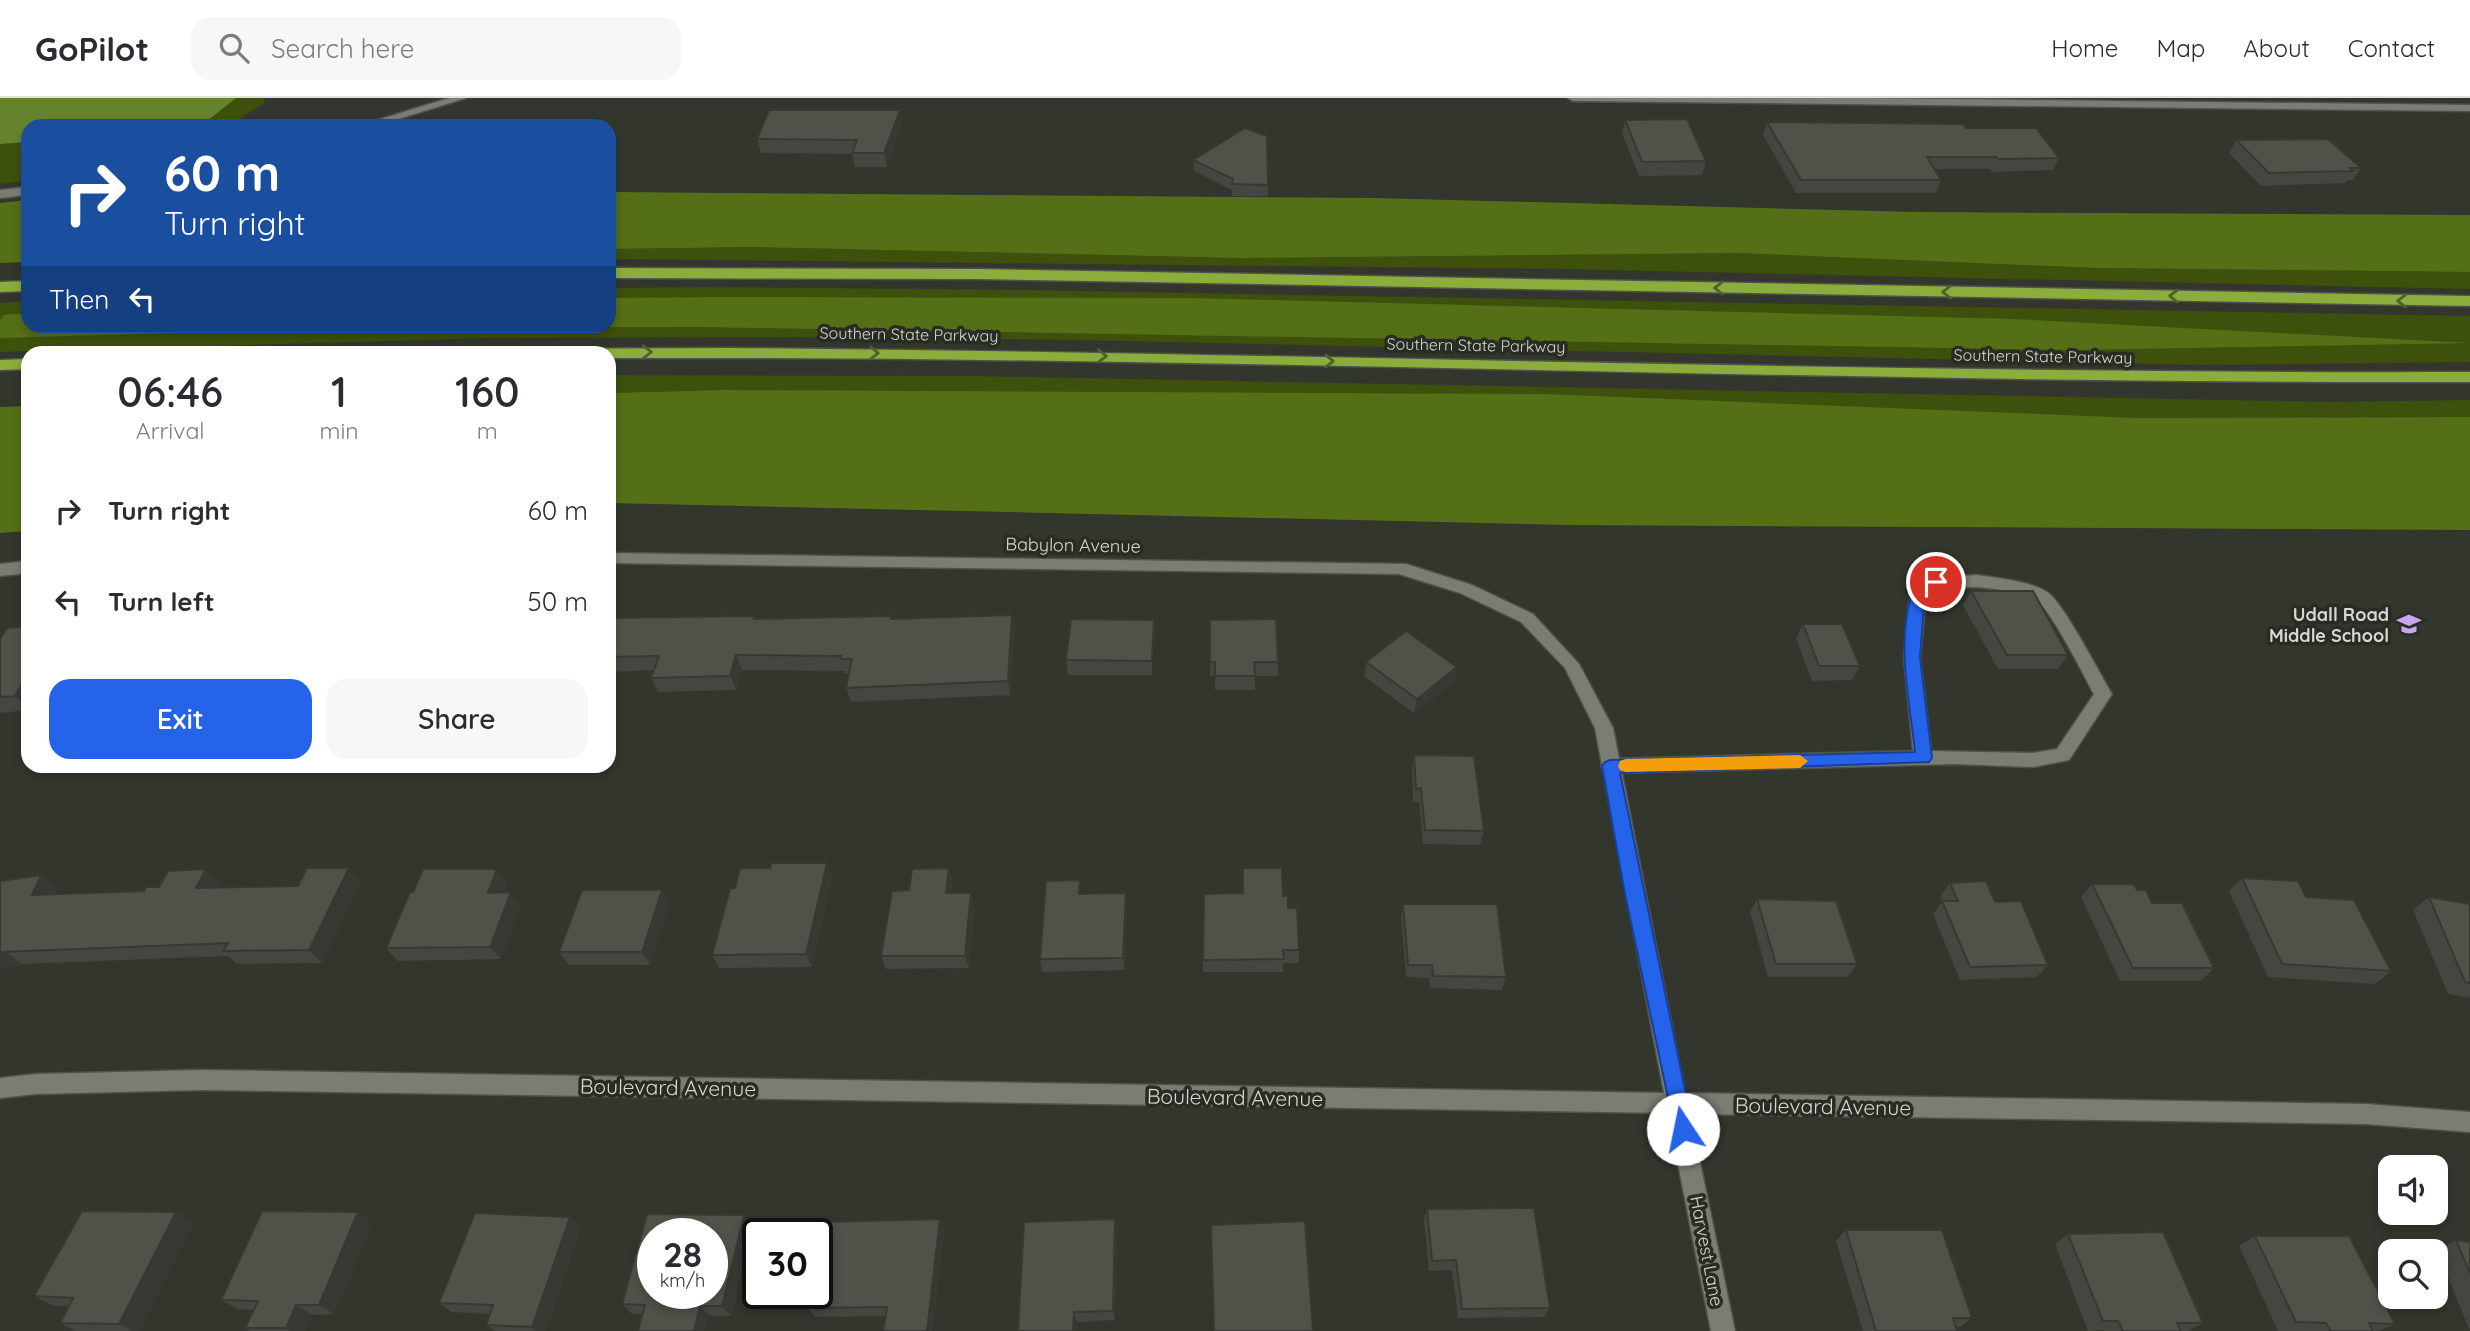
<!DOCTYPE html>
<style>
:root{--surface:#fff;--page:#f7f7f7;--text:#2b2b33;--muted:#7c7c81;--line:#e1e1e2;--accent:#2563eb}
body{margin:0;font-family:Quicksand,sans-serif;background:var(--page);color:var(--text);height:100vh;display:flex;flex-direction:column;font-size:26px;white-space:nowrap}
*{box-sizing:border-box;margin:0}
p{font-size:23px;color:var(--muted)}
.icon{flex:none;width:38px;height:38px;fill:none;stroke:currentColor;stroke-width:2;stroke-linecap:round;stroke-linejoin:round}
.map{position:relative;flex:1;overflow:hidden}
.panel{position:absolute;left:21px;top:248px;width:595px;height:427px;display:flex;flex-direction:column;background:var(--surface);border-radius:21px;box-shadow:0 4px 10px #0003}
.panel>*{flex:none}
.top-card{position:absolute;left:21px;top:21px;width:595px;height:214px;border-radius:21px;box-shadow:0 4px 10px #0003;background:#1a4fa0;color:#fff;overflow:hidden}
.fabs{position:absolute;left:2378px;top:1057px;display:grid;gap:14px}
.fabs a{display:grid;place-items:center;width:70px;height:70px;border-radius:14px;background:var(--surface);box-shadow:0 4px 10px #0003;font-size:35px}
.speed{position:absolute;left:637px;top:1120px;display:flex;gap:14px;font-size:35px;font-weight:700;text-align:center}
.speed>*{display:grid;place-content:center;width:91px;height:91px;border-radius:50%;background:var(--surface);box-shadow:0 4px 10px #0003;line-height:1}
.speed small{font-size:18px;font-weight:400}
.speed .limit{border:4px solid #111;border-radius:10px;background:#fff;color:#111}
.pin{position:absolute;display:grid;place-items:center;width:60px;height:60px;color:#fff;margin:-30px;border:4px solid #fff;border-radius:50%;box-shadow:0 2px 7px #0007}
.me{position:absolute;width:77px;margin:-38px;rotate:349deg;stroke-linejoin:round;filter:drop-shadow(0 0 5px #0008)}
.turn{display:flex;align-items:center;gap:24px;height:147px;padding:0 28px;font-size:32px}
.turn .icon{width:91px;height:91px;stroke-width:2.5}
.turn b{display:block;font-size:49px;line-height:60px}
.then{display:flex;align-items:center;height:66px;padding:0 28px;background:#0003;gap:14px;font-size:26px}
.eta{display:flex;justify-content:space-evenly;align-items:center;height:119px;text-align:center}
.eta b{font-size:42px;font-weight:600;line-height:49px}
.button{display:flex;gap:14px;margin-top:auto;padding:14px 28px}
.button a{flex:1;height:80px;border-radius:21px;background:var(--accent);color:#fff;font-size:28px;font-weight:600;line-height:80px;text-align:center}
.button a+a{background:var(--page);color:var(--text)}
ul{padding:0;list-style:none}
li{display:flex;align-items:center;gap:21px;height:91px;padding:0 28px}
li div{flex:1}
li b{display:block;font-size:26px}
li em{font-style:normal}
header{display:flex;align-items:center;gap:42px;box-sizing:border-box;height:98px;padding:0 35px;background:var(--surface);border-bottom:2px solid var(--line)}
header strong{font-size:33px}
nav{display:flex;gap:38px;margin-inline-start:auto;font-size:24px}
.search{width:490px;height:63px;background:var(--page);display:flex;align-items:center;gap:18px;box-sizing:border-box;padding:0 24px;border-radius:21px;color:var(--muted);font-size:26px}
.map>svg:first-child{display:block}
.green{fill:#3d510c}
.forest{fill:#556f16}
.water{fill:#68832e}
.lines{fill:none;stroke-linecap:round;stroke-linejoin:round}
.service-casing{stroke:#4f514a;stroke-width:3}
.minor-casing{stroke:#4f514a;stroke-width:3}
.motorway-casing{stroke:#4f514a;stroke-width:3}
.service{fill:#797d73;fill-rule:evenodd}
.minor{fill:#797d73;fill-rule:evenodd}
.motorway{fill:#8aad3b;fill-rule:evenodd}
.wall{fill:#44473f}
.shaded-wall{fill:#373933}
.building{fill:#4f5249;stroke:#373933;stroke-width:2;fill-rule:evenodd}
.oneway{stroke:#4f602d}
.route{fill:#2563eb;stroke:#184099;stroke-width:2}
.slow{fill:#f59e0b}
.labels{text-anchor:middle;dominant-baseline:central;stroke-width:7;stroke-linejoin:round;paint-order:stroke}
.far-street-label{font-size:16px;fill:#d6d8d3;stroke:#282c23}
.street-label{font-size:18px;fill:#d6d8d3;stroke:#282c23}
.poi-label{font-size:18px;font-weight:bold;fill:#d6d8d3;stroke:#282c23;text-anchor:end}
.near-street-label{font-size:21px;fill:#d6d8d3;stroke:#282c23}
</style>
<header>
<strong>GoPilot</strong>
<div class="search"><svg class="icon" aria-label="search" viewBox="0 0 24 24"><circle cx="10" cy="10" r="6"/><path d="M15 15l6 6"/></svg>Search here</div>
<nav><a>Home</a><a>Map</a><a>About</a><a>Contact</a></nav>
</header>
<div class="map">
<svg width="2470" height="1233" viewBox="0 0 2470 1233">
<rect width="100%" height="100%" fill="#32362d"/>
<g class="green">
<polygon points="236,0 265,0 264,5 229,28 201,28"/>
<polygon points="28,44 28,83 0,86 0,46"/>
<polygon points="751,149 1240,160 1738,155 2096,170 2470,174 2470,191 1563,171 609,161 609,151"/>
<polygon points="701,189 1027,192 2470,218 2470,264 2204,267 1081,242 784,239 490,240 0,254 0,205 28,203 28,228 609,228 609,190"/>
<polygon points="609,277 971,278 2331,304 2470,302 2470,319 2136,320 723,292 609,295"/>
</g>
<g class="forest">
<polygon points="609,94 1375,100 1916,114 2470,117 2470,174 2096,170 1738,155 1240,160 751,149 609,151"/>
<polygon points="28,102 28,164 0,165 0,105"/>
<polygon points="722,199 1189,200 2013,221 2470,245 2071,252 697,229 350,230 0,240 0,222 4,217 28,215 28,228 609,228 609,200"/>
<polygon points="723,292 1545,296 2136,320 2470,319 2470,432 1571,427 609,405 609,295"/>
<polygon points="28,308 28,433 0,435 0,309"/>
</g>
<polygon class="water" points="0,0 236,0 201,28 28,28 28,44 0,46"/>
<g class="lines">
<g class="service-casing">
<path id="service" d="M1977,477c20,3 53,6 70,17 16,10 53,82 65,102l-43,66 -36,7 -79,-3 -344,9 -6,-2 -3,-5 3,-5 6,-2 303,-8 -9,-94 5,-55 21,-24zM1977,489c16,2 46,4 59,13 16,11 47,74 58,94l-37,55 -24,4 -102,-2 -11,-94 5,-53 15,-16z"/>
</g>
<g class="minor-casing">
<g id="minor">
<polygon points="449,0 466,0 376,28 358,28"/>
<polygon points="1568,0 1867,0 2470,7 2470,13 1573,3"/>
<polygon points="28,89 28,97 0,100 0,92"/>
<polygon points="609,455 1406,466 1472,487 1533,516 1579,566 1613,630 1685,995 2366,1006 2470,1014 2470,1034 2366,1026 1690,1016 1735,1233 1711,1233 1668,1015 201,992 36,996 0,1000 0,980 36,976 201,972 1664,995 1595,630 1565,570 1521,524 1460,495 1399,476 609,465"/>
<polygon points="28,463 28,475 0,478 0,466"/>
</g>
</g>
<g class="motorway-casing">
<g id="motorway">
<polygon points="609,170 978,171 2470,198 2470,208 978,181 609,180"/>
<polygon points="28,183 28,193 0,194 0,184"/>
<path d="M730,250c580,5 1160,26 1740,24v10c-620,2 -1241,-26 -1861,-24v-4h-136l8,-5z"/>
<polygon points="28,261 28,271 0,272 0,262"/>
</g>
</g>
<use href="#service" class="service"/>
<use href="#minor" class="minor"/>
<use href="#motorway" class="motorway"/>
</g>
<g class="wall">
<polygon points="1625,22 1706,63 1702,77 1639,78 1622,35"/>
<polygon points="1767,24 1966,30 2059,60 2053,72 1992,74 1990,71 1935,71 1941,82 1936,95 1796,95 1763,37"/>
<polygon points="902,26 887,69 855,69 852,56 761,55 757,41"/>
<polygon points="1267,38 1268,98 1232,98 1232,92 1194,73 1193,62"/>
<polygon points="2236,42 2361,70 2353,82 2347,82 2345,85 2261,88 2229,55"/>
<polygon points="1971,493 2068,557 2058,571 1998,571 1963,507"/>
<polygon points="609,514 613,514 616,520 755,519 756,521 891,518 892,521 1012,517 1015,531 1010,597 851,604 846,590 849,575 845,575 844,573 742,572 736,592 658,594 651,580 654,572 609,574"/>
<polygon points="1210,522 1278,564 1278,578 1255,578 1255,592 1215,592 1215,578 1210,578"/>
<polygon points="1803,526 1860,568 1852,582 1812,583 1796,540"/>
<polygon points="28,528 28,612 0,615 0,541"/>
<polygon points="1155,536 1152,577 1068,577 1066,562"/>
<polygon points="1366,564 1455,583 1414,615 1364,578"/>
<polygon points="1414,657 1484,733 1480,747 1423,746 1419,704 1413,704 1412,671"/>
<polygon points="827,765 832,778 812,869 719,870 712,857 735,790"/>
<polygon points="349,770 361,784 322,865 237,866 228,858 22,866 0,870 0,783 41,777 57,790 54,796 144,793 159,789 206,771 220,785 217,789 298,788"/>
<polygon points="949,770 952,783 951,795 975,808 969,870 886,871 881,858 909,792"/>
<polygon points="497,771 507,784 503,794 511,794 521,807 501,861 398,863 386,850 413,794"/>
<polygon points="2242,780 2306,799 2391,873 2375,886 2268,879 2229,793"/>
<polygon points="1950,785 2048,867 2037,879 1960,882 1933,816 1943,803 1940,798"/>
<polygon points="2092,786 2137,792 2152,805 2214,870 2201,883 2120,883 2081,799"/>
<polygon points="1126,795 1127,808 1125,872 1042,874 1040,861"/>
<polygon points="1283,798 1288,810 1299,852 1299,865 1283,865 1283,874 1203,874 1203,862"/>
<polygon points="2429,799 2470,806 2470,900 2448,896 2413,812"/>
<polygon points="1757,801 1857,866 1848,879 1768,879 1750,814"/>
<polygon points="670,806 650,867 569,867 559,854"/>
<polygon points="1403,806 1506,879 1502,892 1430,890 1429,880 1406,879 1401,819"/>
<polygon points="1427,1111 1550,1210 1544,1219 1458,1220 1452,1172 1429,1173 1424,1121"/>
<polygon points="940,1121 945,1131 885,1218 815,1219 808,1210"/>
<polygon points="1115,1121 1117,1132 1115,1222 1077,1224 1076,1233 1018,1233"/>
<polygon points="193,1124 138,1233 76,1233 60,1225 69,1208 54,1208 34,1198"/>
<polygon points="372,1125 334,1216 312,1217 305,1233 250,1233 245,1230 254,1212 238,1211 221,1202"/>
<polygon points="752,1127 731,1218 632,1216 622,1206"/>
<polygon points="581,1129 546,1233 495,1233 486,1227 490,1216 452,1214 439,1205"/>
<polygon points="1846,1132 1972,1220 1960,1229 1956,1229 1957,1233 1863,1233 1836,1143"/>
<polygon points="2068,1136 2203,1225 2188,1233 2104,1233 2104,1232 2088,1233 2055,1146"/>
<polygon points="2255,1138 2395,1226 2379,1233 2278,1233 2239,1148"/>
<polygon points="2456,1142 2470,1144 2470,1233 2437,1152"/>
</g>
<g class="shaded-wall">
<polygon points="900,12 902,26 887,69 884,55"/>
<polygon points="1012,517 1015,531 1010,597 1008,583"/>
<polygon points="1154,522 1155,536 1152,577 1152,563"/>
<polygon points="736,557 742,572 736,592 730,578"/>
<polygon points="1457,569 1455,583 1414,615 1417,601"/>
<polygon points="25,580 28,583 28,611 15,598"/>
<polygon points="827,765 832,778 812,869 806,856"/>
<polygon points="349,770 361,784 322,865 309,852"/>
<polygon points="949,770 952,783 949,808 946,795"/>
<polygon points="206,771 220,785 210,803 196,790"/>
<polygon points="497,771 507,784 498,808 488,795"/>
<polygon points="41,777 57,790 48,810 32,797"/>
<polygon points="662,792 670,806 650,867 642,854"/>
<polygon points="511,794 521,807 501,861 490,849"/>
<polygon points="971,795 975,808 969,870 965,858"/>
<polygon points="1126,795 1127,808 1125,872 1123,860"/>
<polygon points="4,853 22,866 0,870 0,854"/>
<polygon points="176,1114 193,1124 138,1233 133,1233 119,1226"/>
<polygon points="358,1114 372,1125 334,1216 319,1207"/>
<polygon points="744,1117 752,1127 731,1218 722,1208"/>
<polygon points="570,1119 581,1129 546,1233 537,1233 532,1229"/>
<polygon points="940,1121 945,1131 933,1233 927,1233"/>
<polygon points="1115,1121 1117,1132 1115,1222 1113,1213"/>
<polygon points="296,1207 312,1217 305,1233 292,1233 286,1230"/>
<polygon points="700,1208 709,1217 705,1233 694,1233"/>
<polygon points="1074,1214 1077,1224 1076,1233 1073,1233"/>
</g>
<g class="building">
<polygon points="769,12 900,12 884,55 852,55 857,42 757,41"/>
<polygon points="1687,21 1706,63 1642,64 1625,22"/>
<polygon points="1767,24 1963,26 1966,30 2036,30 2059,60 1998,61 1996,59 1927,59 1941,82 1801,82"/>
<polygon points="1245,30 1267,38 1268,87 1232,86 1233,81 1193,62"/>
<polygon points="2328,41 2361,70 2350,70 2353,73 2269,75 2236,42"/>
<polygon points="1971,493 2033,493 2068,557 2007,557"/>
<polygon points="609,514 613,514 611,520 746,518 755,519 754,521 891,518 891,521 1012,517 1008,583 846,590 852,561 841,561 841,558 736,557 730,578 651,580 659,558 609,559"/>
<polygon points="1071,521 1154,522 1152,563 1066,562"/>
<polygon points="1276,521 1278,564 1254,564 1255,578 1215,578 1215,564 1210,564 1210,522"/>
<polygon points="1803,526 1842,526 1860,568 1819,568"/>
<polygon points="28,528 28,580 25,580 15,598 0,599 0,541 7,530"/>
<polygon points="1406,533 1457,569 1417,601 1366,564"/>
<polygon points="1414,657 1474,658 1484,733 1425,732 1421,690 1416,691"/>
<polygon points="771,765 827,765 806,856 712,857 730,791 735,790 740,770 770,770"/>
<polygon points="307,770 349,770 309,852 223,853 228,845 0,854 0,783 41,777 32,797 144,793 146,789 159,789 168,773 206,771 196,790 298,788"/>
<polygon points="949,770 946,795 971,795 965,858 881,858 892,793 909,792 912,771"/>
<polygon points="1243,770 1282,770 1283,798 1288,798 1288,810 1297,810 1299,852 1283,852 1284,861 1203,862 1204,796 1243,795"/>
<polygon points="423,771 497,771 488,795 511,794 490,849 386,850 410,794 413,794"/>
<polygon points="2242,780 2298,783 2306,799 2354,802 2391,873 2282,866"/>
<polygon points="1080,782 1079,796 1126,795 1123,860 1040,861 1046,783"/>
<polygon points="1986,783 1995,804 2021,803 2048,867 1970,869 1942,803 1958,803 1950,785"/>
<polygon points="2092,786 2134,786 2137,792 2146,792 2152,805 2182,805 2214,870 2133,870"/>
<polygon points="582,792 662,792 642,854 559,854"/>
<polygon points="2429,799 2470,806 2470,885 2465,884"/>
<polygon points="1757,801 1836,803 1857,866 1776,866"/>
<polygon points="1403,806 1497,806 1506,879 1433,878 1432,867 1408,867"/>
<polygon points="1534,1110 1550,1210 1462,1211 1456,1162 1432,1163 1427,1111"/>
<polygon points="82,1113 176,1114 119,1226 60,1225 73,1200 34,1198"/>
<polygon points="262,1113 358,1114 319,1207 296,1207 286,1230 245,1230 258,1203 221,1202"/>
<polygon points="475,1115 570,1119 532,1229 486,1227 493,1207 439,1205"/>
<path d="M647,1116l97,1 -22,91h-22l-6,25h-56l7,-26 -23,-1zM653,1136h59v59h-59z"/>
<polygon points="940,1121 927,1233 883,1233 887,1209 808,1210 811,1195 817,1195 817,1158 823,1124"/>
<polygon points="1115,1121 1113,1213 1074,1214 1073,1233 1018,1233 1024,1124"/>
<polygon points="1305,1123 1313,1233 1214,1233 1211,1127"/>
<polygon points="1846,1132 1942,1132 1972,1220 1953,1220 1957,1233 1876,1233"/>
<polygon points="2163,1134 2203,1225 2177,1225 2181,1233 2123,1233 2118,1223 2103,1223 2068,1136"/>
<polygon points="2255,1138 2349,1138 2395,1226 2369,1225 2373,1233 2331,1233 2326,1225 2296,1224"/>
<polygon points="2456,1142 2470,1144 2470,1175"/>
</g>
<defs><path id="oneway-chevron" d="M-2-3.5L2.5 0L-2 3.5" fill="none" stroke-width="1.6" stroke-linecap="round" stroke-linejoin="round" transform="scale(1.75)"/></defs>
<g class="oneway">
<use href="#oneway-chevron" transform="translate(1719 190) rotate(-179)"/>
<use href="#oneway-chevron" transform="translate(1947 194) rotate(-179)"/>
<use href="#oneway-chevron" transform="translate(2174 198) rotate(-179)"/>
<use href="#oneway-chevron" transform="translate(2402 203) rotate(-179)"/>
<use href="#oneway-chevron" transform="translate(647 254)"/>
<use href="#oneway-chevron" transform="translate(874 255) rotate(1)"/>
<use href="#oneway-chevron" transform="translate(1102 258) rotate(1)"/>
<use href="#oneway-chevron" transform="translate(1329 263) rotate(1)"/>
</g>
<path class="route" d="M1936,479l7,5 -19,22 -4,53 12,101 -3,4 -309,11 73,356 -3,7 -7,2 -7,-2 -52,-247 -22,-123 3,-4 5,-2 305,-8c-5,-48 -17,-101 -6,-148 2,-10 18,-24 27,-27z"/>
<polygon class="slow" points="1800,657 1808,663 1800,670 1626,674 1620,672 1618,668 1620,663 1626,661"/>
<defs>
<g id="school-bare" transform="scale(1.89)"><path d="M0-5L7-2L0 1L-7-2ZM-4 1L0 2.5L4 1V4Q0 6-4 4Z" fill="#c7a6ef" stroke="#282c23" stroke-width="2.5" paint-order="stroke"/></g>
</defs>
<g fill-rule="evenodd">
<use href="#school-bare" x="2409" y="526"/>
</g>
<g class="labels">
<g class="far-street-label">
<text transform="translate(909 236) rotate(1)">Southern State Parkway</text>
<text transform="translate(1476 247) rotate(1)">Southern State Parkway</text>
<text transform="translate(2043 258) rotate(1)">Southern State Parkway</text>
</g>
<g class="street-label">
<text transform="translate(1073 447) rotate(1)">Babylon Avenue</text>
<text transform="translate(1707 1153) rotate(79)">Harvest Lane</text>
</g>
<g class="poi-label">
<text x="2389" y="516">Udall Road<tspan x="2389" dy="21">Middle School</tspan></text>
</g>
<g class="near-street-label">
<text transform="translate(668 989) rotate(1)">Boulevard Avenue</text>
<text transform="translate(1235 999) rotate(1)">Boulevard Avenue</text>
<text transform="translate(1823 1008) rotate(1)">Boulevard Avenue</text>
</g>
</g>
</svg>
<div class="fabs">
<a><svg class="icon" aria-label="sound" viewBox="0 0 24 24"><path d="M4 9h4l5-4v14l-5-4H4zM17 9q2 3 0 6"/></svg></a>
<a><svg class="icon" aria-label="search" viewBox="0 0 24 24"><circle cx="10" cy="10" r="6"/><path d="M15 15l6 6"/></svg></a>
</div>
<div class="speed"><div>28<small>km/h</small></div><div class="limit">30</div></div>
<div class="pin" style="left:1936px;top:484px;background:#d93025"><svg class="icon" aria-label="arrive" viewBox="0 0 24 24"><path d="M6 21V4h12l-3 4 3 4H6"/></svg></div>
<svg class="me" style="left:1683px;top:1031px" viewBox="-20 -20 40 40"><circle r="19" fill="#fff"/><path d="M0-13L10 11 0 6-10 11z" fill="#2563eb"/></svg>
<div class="top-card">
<div class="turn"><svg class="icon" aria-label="right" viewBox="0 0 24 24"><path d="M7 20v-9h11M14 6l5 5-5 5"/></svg><div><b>60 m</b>Turn right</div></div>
<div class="then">Then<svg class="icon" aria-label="left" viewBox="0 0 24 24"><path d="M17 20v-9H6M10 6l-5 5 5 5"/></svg></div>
</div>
<section class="panel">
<div class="eta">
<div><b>06:46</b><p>Arrival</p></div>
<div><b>1</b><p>min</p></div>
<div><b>160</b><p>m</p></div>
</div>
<ul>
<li><svg class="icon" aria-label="right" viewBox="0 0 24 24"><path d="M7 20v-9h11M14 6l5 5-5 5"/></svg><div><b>Turn right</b></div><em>60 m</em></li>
<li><svg class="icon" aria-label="left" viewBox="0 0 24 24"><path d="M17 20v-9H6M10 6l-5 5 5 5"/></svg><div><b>Turn left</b></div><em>50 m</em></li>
</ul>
<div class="button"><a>Exit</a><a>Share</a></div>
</section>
</div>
